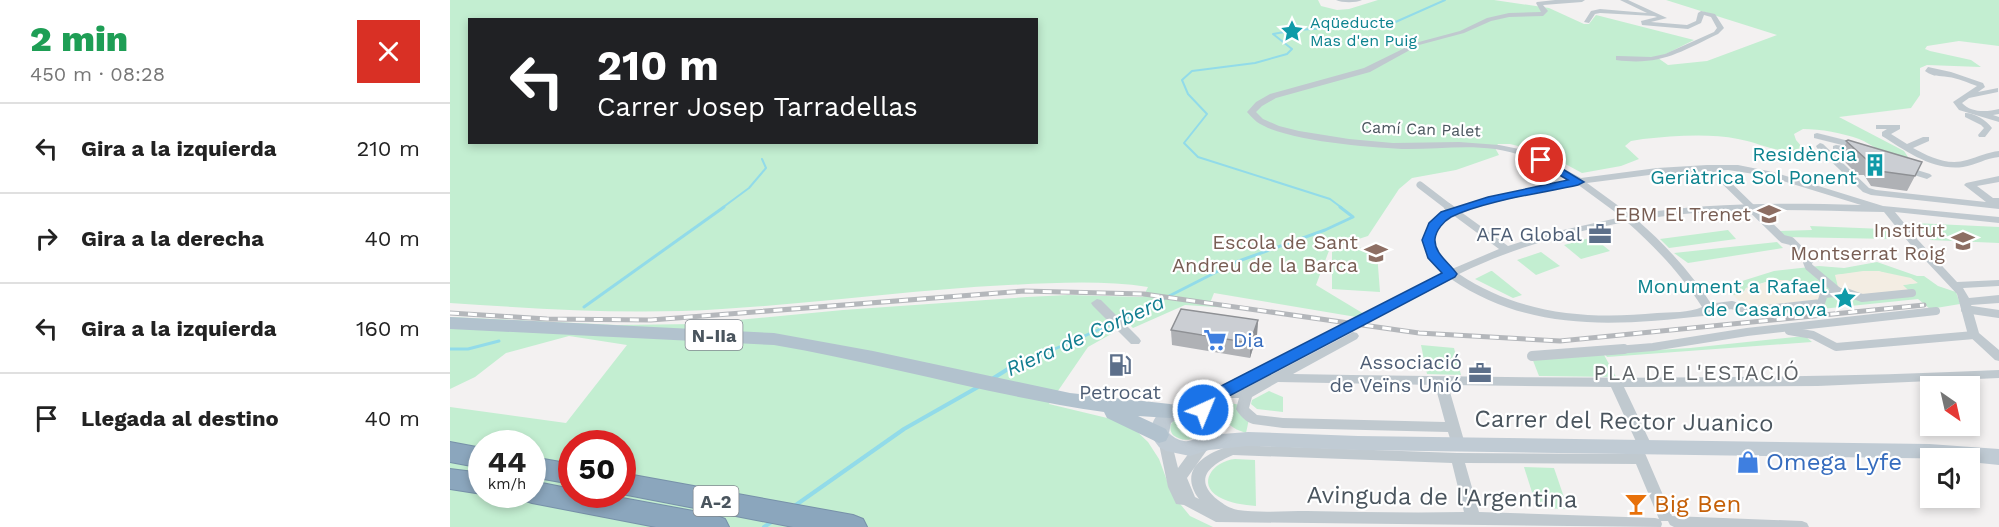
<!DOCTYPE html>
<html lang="es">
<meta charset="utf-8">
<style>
:root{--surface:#fff;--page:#f2f2f2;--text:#222;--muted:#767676;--line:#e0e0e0}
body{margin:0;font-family:"Work Sans",sans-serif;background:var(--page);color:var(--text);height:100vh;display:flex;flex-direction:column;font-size:22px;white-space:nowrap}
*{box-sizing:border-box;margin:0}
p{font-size:20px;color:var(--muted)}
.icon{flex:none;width:33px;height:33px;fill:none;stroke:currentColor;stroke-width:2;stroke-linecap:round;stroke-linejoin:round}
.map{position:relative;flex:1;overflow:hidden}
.panel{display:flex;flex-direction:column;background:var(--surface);width:450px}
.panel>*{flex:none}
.guide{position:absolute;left:18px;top:18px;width:570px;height:126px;border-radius:0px;box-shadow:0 3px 9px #0003;background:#202124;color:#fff;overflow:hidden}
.needle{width:39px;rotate:146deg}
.controls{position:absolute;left:1470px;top:376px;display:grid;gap:12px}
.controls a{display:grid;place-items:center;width:60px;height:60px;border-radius:0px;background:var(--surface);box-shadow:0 3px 9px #0003;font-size:30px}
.speed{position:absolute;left:18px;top:430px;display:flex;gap:12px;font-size:30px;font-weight:700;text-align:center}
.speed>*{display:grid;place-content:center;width:78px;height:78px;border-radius:50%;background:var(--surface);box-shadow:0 3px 9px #0003;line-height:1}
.speed small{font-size:15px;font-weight:400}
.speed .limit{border:9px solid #d22;background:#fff;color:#111}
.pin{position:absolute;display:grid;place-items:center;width:51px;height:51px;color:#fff;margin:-26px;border:3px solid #fff;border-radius:50%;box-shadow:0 2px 6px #0007}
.me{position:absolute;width:66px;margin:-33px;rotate:44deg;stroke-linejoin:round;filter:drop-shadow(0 0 4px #0008)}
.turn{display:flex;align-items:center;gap:21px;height:126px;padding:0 30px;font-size:27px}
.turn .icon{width:78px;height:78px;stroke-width:2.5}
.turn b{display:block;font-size:42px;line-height:51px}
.round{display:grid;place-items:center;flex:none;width:63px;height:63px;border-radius:0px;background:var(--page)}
.overview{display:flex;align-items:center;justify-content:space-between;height:102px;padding:0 30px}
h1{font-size:36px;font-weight:800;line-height:45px;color:#1e9e55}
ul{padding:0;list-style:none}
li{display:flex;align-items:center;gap:18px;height:90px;padding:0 30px;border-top:2px solid var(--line)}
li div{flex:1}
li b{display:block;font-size:22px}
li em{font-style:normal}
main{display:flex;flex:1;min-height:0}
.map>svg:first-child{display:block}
.green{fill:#c3eed1;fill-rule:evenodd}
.sand{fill:#f3ede3}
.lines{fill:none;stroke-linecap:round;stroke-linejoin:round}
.stream-far2{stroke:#92dbe9;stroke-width:2}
.stream-far1{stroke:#92dbe9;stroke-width:3}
.stream{stroke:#92dbe9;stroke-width:4}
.motorway-casing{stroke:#7791a9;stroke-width:2}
.pedestrian-far2{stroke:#c0c9cf;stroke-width:7}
.pedestrian-far1{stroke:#c0c9cf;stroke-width:8}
.pedestrian{stroke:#c0c9cf;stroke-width:10}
.minor{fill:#c0c9cf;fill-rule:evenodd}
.secondary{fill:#c0cbd4;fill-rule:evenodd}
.primary{fill:#b2c2ce;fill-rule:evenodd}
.motorway{fill:#8ba6bd;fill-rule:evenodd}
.rail-casing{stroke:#b4b7bb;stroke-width:5}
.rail{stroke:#fff;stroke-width:3;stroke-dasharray:9;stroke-linecap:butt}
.minor-bridge{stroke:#c0c9cf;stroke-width:10}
.wall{fill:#afb1b5}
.shaded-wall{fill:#8e9094}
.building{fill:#cbced3;stroke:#8e9094;stroke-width:1.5}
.route{fill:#1a73e8;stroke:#114b97;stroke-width:1.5}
.labels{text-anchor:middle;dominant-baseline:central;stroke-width:4.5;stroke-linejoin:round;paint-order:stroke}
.far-culture-label{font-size:16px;fill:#0d838f;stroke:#fff;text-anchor:start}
.far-street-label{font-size:16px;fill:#4a555e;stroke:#fff}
.shield{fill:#fff;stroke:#80888e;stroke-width:1.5}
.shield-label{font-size:18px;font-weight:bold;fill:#4a555e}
.culture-label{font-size:20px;fill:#0d838f;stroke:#fff;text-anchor:end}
.education-label{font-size:20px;fill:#785e54;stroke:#fff;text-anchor:end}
.service-label{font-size:20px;fill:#4e5e75;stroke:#fff;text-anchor:end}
.shop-label{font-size:20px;fill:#366cbe;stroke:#fff;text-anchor:start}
.water-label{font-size:21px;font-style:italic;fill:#137e91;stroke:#fff}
.neighbourhood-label{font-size:21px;letter-spacing:1.5px;fill:#5e6266;stroke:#fff}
.near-street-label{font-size:24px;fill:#4a555e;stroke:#fff}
.near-shop-label{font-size:24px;fill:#366cbe;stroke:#fff;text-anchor:start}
.near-food-label{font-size:24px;fill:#c56008;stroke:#fff;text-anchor:start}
</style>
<main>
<section class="panel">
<div class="overview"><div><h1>2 min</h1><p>450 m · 08:28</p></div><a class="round" style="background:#d93025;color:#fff"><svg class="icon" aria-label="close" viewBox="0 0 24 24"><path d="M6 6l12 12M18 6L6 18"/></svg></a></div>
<ul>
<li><svg class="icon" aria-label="left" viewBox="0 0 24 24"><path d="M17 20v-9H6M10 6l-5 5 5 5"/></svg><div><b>Gira a la izquierda</b></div><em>210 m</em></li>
<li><svg class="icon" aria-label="right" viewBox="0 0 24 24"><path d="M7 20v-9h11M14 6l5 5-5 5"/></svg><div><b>Gira a la derecha</b></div><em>40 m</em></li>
<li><svg class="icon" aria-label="left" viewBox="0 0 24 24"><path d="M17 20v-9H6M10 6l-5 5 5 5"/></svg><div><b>Gira a la izquierda</b></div><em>160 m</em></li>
<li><svg class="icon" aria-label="arrive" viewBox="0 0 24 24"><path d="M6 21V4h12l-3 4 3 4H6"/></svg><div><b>Llegada al destino</b></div><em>40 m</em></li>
</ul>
</section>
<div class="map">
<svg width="1549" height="527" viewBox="0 0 1549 527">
<rect width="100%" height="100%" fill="#f3f1f1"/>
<g class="green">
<path d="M0,0h868l3,6 16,4 12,-1 29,-9h116l55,8 35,16h5l7,-9 98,25 -36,18 10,7 39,-4 70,-26 -111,-35h333v46l-40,-5 -32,5 -2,3 5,2 41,9 10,7 -54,-2 -7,3v27l-9,13 -72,9 65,34 4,6c-17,4 -34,-12 -49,-18 -17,-6 -38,-10 -56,-10l-9,5 2,6 6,7 -4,5c-24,0 -38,-9 -60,-13 -30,-6 -65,-3 -95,0l-12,2 -6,5 14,13 -18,7 -39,7 -39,-21 -33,-8h-12l-3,4 4,7 -43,15 -44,8 -13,11 -31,47 -38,12 -14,37 58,35 -160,-27 -4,10 35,6 -60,-4 -52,23 -5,-5 -16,7 1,3 -25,14 -39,57 79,19 20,19 11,17 13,35 18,22 23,11h-763v-120l116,16 61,-78 -58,-9 -63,17 -31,24 -25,12v-72l167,8 79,-1 147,-14 184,-13 41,-2 75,2 5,-10c-45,-7 -95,-4 -140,-2 -96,5 -190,18 -286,24 -91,6 -181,0 -272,-6zM20,20h566v122h-566zM32,444h50v51h-50zM122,444h50v51h-50z"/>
<polygon points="1464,223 1549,227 1549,243 1480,240"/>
<polygon points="1360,226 1434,229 1442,239 1335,237 1329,231 1362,230"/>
<polygon points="1278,230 1286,239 1219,248 1210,239"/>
<polygon points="1143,237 1160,251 1131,259 1114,245"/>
<polygon points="1327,242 1333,248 1238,263 1224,253"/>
<polygon points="907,245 916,252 927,253 930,292 882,289 882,252"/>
<polygon points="1091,252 1110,266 1086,275 1067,260"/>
<path d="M1427,262l40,14h7l14,10 18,6 4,12 -30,5 -12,-10 -165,17 -7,-8 77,-16 -37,-12 -17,1 -23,7 -4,7h-9l-4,-4 9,-1 1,-8 35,-11 45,-5 25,2zM1428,271l39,12 -15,2 7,6 -74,-16z"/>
<polygon points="1041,271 1042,271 1072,295 1063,298 1025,279"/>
<polygon points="1355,336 1362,342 1157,357 1154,353 1240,348"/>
<polygon points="971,345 1004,348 1011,375 977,374"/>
<polygon points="1153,353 1166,377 1089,376 1082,358"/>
<polygon points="819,391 833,397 833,412 807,409 801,404 802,400"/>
<path d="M771,401l19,4 9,14 -3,14c-13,-4 -24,-11 -27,-25z"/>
<path d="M734,415h10l8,6 1,8c-7,12 -20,14 -30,6 -7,-10 1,-17 11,-20z"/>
<path d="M785,459l20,1 1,46c-12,-1 -27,-3 -37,-9 -23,-13 -6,-36 16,-38z"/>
<polygon points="1074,467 1104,468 1118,509 1087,508"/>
</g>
<g class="sand">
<polygon points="1413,271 1428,271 1461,278 1468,283 1453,285 1459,291 1414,296 1388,287 1385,275"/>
<polygon points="1324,280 1336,280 1373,292 1368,301 1296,308 1283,295 1294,293 1296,288"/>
</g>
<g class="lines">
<g class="stream-far2">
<polyline points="272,208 299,188 316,168 312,159"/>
<polyline points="892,208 880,199 748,157 734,143 757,114 738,94 732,80 742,71 805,63 837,54 842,49 823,34 846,30 941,24 995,0"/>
</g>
<g class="stream-far1">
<polyline points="134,307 274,207"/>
<polyline points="670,321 786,262 875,230 903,217 890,207"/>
<polyline points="0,349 18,349 49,341"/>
<polyline points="600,351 664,323"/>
</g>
<g class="stream">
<polyline points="542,379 558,369 604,349"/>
<polyline points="343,507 454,429 528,387"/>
<polyline points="314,527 323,521"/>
</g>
<g class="motorway-casing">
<g id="motorway">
<polygon points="0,442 32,448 32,468 0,462"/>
<polygon points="82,457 122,464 122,484 82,477"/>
<polygon points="0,469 32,473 32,494 0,489"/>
<polygon points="172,473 403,515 413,519 417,527 343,527 172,494"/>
<polygon points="82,481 122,489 122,495 156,495 265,515 275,519 279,527 206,527 82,503 73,500 70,495 82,495"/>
</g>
</g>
<g class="pedestrian-far2">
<polyline points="1265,172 1302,208"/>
<polyline points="970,185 1000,208"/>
</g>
<g class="pedestrian-far1">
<polyline points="998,207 1004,211"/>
<polyline points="1300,207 1333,239 1341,241 1360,260 1357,262 1359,267 1389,292"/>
<polyline points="1258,308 1282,305 1298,311 1371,303 1374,294 1396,292 1412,298 1462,293"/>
<polyline points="1515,309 1549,314"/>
<polyline points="1339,331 1363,335 1386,347 1524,335"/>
<polyline points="1154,351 1203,347 1297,332 1486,311"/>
</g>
<polyline class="pedestrian" points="1082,356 1174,349"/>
<g class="minor">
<path d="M886,0h26c-6,3 -20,3 -26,0z"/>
<path d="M1105,0h30l-3,2 -39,3 5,6 -5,5 -34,1 -18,4 -27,12 -45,12 -49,27 -94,26 -14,8 -6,6 7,7 16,7 20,5 50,8 44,4 66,-1 40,3 20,4 30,12 32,17 76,-10 50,-3h31l35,7 110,34 116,11v6l-104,-11 23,28 39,42 42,-2v6l-36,2 6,10 30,-3v8l-28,2 8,28 20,17v11l-4,-1 -27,-25 -11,-41 -47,-50 -26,-32c-82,-2 -166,-6 -247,8 30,26 55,54 77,88l-7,7 -4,1c-90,10 -174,16 -252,-37l-81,42h-8l-2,-3 2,-3 82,-42c-21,-17 -30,-42 -2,-59 13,-8 29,-12 43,-15 29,-8 57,-14 86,-19 -23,-14 -49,-27 -76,-31 -29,-4 -58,0 -87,0 -34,-1 -124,-8 -151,-27 -4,-3 -7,-7 -10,-10l9,-10 14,-8 94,-26 51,-25 45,-12 27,-13 22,-5 32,-1 -5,-9 1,-1zM1278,170l39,6 94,29c-76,-2 -154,-3 -230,10l-44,-32 70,-9zM1127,184l45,33 -77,17 -37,12 -47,-34 49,-14zM1003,215l46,34 -47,20c-22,-17 -26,-38 1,-54zM1177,222c29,26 54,52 75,85 -13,6 -31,5 -45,6 -70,7 -138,1 -198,-39 53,-26 110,-42 168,-52z"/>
<path d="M1170,0h8l39,18 -16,4 36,3 9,-4 2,-8 3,-2 14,3 9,14 -6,6c-38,18 -57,32 -102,26v-4h3l32,1 14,-3 49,-22 3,-4 -6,-11 -7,-2 -3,8 -13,6 -46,-4 -1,-4 16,-4 -3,-1 -54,-3 -5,1 -6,9 -5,-1 7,-11 9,-2 47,4z"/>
<path d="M1478,67l23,5 32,11 2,4 -7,5 20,-4v4l-29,6 -7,5c9,10 25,9 37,6v5l-6,1 6,2v5l-40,-12 -6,-8 24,-16c-9,-3 -19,-8 -29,-9 -10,-2 -13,1 -23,-6z"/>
<path d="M1515,113c10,0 21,7 27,15l-7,9h-6l-1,-2 6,-7 -3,-3 -16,-8z"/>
<path d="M1426,125h24v4l-9,5 16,10 16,-7h6v4l-16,7c16,9 35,18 54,12 11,-3 21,-8 32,-9v6c-13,1 -23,8 -36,10 -30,4 -57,-16 -81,-31v-4l5,-3h-11z"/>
<polygon points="1367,133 1411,144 1412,146 1408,149 1364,138 1364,134"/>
<polygon points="1370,143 1373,144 1419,188 1426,190 1536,202 1514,185 1516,183 1549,176 1549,182 1527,186 1543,198 1549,198 1549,209 1421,195 1413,192 1367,148 1366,146"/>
<polygon points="1386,145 1407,148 1411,151 1404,157 1383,150 1383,146"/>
<polygon points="1454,166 1480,174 1482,176 1477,179 1451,171 1450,169 1451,167"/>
<polygon points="647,299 651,300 689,338 691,341 689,344 681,344 643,306 641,303"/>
<path d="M895,325l4,1 2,3 -2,3 -110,57h5l109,-57 4,1 2,3 -2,3 -64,35c235,4 471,7 706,-4v8l-181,8 -194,1 28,59 -2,4 -6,1 28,65 130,5 5,2 2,4h-135l-4,-2 -2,-4h-7l1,3 -1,3 -445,-5 -32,-17 -8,-1 -8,-17 -9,-43 2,-4 5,-1 5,1 7,28 19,-26 5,-1 5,1 2,4 -2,4 -20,28 8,19 4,2c-22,-30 7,-46 33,-54l225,8 174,1 2,-5 6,-1 -28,-61 -163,-2 17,59 -2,4 -5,1 -5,-1 -5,-16 -165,-4 -30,-4c-7,-2 -14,-9 -17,-15l3,-11h-16l-29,14 -5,-2 -1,-3 1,-3zM828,382l157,3 10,37 -162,-4 -26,-3 -8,-7 3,-11zM783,455l219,8 12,49c-52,1 -105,0 -157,-1 -20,0 -50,2 -69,-1 -7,-1 -15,-6 -20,-10 -26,-21 -8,-35 15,-45zM1015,463l171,1 23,55 -4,-1 -176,-6z"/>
</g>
<path class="secondary" d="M741,400c17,4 28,10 33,28l-2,6 26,-2 110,4 571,8 70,5v16l-29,-3v-3l-612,-9 -110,-4 -39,4 -19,6 -24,-5 -7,-4 -9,-12c2,-24 19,-33 41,-35zM734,414h10l10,9v9c-11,12 -24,12 -35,1l2,-10z"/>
<path class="primary" d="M0,317l324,16 99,18 197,42 100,11 7,2 3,5 -3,5 -7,2 -32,-2 28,13 3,6 -3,6 -7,2 -52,-25 -3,-6c-111,-16 -219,-48 -330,-67l-324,-16z"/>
<use href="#motorway" class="motorway"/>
<g class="rail-casing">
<polyline id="rail" points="0,313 97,319 201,320 574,291 694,294 969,333 1110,341 1474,305"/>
</g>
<use href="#rail" class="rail"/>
<polyline class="minor-bridge" points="895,329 916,318"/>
</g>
<g class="wall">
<polygon points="1398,140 1465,176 1457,191 1421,186 1414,175 1408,175 1389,156"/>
<polygon points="808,320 807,335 800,358 722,345 721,330"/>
</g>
<polygon class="shaded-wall" points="808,320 807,335 800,358 800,343"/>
<g class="building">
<polygon points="1398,140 1472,162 1465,176 1429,171 1422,160 1416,159 1396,141"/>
<polygon points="731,309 808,320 800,343 721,330"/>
</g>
<path class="route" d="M1091,156l43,26 -6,3c-36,8 -95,16 -127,32 -7,4 -15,13 -16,22 -1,15 15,24 22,35l-2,3 -228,120 -6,8 -5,15 -6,2 -6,-2 -9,-10 2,-4 7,-2 11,-15 227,-116 -14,-15 -6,-18 7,-17 12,-11 47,-15 80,-17 -31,-18 -2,-2z"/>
<defs>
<g id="sight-bare" transform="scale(1.8)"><path d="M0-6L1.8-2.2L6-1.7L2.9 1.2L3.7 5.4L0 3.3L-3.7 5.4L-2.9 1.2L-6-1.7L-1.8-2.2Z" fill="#0f9aa8" stroke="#fff" stroke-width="2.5" paint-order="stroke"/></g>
<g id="building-bare" transform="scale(1.8)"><path d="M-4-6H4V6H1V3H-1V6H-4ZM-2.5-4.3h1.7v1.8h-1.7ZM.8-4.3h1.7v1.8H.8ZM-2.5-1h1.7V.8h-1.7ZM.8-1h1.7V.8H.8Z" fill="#0f9aa8" stroke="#fff" stroke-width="2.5" paint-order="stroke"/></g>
<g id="school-bare" transform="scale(1.8)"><path d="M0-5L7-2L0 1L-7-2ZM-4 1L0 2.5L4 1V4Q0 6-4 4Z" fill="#8d6e63" stroke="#fff" stroke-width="2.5" paint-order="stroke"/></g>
<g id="office-bare" transform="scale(1.8)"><path d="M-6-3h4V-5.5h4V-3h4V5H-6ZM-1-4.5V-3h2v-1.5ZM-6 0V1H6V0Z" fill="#5c6f8a" stroke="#fff" stroke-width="2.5" paint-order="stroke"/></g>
<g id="supermarket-bare" transform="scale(1.8)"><path d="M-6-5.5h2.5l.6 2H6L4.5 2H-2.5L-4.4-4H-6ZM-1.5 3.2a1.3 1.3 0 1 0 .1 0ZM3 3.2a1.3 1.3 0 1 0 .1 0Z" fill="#3f7fe0" stroke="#fff" stroke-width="2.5" paint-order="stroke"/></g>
<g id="fuel-bare" transform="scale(1.8)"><path d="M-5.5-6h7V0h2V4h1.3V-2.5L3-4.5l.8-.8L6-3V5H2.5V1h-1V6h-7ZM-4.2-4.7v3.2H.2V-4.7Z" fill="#5c6f8a" stroke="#fff" stroke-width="2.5" paint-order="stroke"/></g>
<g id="shop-bare" transform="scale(1.8)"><path d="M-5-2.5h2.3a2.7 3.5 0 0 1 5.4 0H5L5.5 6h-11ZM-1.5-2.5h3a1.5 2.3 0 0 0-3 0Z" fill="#3f7fe0" stroke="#fff" stroke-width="2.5" paint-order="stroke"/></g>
<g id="bar-bare" transform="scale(1.8)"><path d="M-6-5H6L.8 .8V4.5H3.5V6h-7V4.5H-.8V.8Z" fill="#e8710a" stroke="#fff" stroke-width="2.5" paint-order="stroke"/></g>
</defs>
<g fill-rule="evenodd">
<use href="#sight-bare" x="842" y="31"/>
<use href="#building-bare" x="1425" y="165"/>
<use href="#school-bare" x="1319" y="214"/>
<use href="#office-bare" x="1150" y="234"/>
<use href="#school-bare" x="1513" y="241"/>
<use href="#school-bare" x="926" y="253"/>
<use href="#sight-bare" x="1395" y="298"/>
<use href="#supermarket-bare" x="765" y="340"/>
<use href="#fuel-bare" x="670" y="365"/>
<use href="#office-bare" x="1030" y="373"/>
<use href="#shop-bare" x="1298" y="462"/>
<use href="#bar-bare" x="1186" y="504"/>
</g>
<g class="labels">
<g class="far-culture-label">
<text x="860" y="22">Aqüeducte<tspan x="860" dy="18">Mas d'en Puig</tspan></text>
</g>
<g class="far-street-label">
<text transform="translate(971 129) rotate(2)">Camí Can Palet</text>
</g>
<g class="shield">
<rect x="235.5" y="320" width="57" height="30" rx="4.5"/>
<rect x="243.5" y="486" width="45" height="30" rx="4.5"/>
</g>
<g class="shield-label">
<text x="264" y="335">N-IIa</text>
<text x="266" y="501">A-2</text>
</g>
<g class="culture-label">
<text x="1407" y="154">Residència<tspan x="1407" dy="23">Geriàtrica Sol Ponent</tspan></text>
<text x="1377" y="286">Monument a Rafael<tspan x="1377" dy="23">de Casanova</tspan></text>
</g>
<g class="education-label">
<text x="1301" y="214">EBM El Trenet</text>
<text x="1495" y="230">Institut<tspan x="1495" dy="23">Montserrat Roig</tspan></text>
<text x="908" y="242">Escola de Sant<tspan x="908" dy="23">Andreu de la Barca</tspan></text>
</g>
<g class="service-label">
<text x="1132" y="234">AFA Global</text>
<text x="1012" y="362">Associació<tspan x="1012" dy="23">de Veïns Unió</tspan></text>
<text x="670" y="392" text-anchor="middle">Petrocat</text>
</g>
<g class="shop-label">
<text x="783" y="340">Dia</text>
</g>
<g class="water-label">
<text transform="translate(635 335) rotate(-24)">Riera de Corbera</text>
</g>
<g class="neighbourhood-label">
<text x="1247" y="372">PLA DE L'ESTACIÓ</text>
</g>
<g class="near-street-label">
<text transform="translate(1174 421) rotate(1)">Carrer del Rector Juanico</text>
<text transform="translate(992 497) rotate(1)">Avinguda de l'Argentina</text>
</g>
<g class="near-shop-label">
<text x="1316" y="462">Omega Lyfe</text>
</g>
<g class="near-food-label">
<text x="1204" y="504">Big Ben</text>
</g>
</g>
</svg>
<div class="controls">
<a><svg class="needle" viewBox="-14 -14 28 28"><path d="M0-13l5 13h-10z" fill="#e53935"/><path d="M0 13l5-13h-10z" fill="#767676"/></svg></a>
<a><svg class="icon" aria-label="sound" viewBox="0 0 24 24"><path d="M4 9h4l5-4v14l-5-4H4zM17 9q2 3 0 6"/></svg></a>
</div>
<div class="speed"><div>44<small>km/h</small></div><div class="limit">50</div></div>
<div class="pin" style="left:1091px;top:160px;background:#d93025"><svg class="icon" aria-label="arrive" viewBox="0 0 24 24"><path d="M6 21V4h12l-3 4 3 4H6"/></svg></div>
<svg class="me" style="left:753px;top:410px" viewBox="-20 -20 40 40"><circle r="17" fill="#1a73e8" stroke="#fff" stroke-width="3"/><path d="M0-11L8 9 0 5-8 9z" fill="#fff"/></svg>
<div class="guide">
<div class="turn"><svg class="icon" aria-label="left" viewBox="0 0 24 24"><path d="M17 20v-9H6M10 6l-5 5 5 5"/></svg><div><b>210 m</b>Carrer Josep Tarradellas</div></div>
</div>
</div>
</main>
